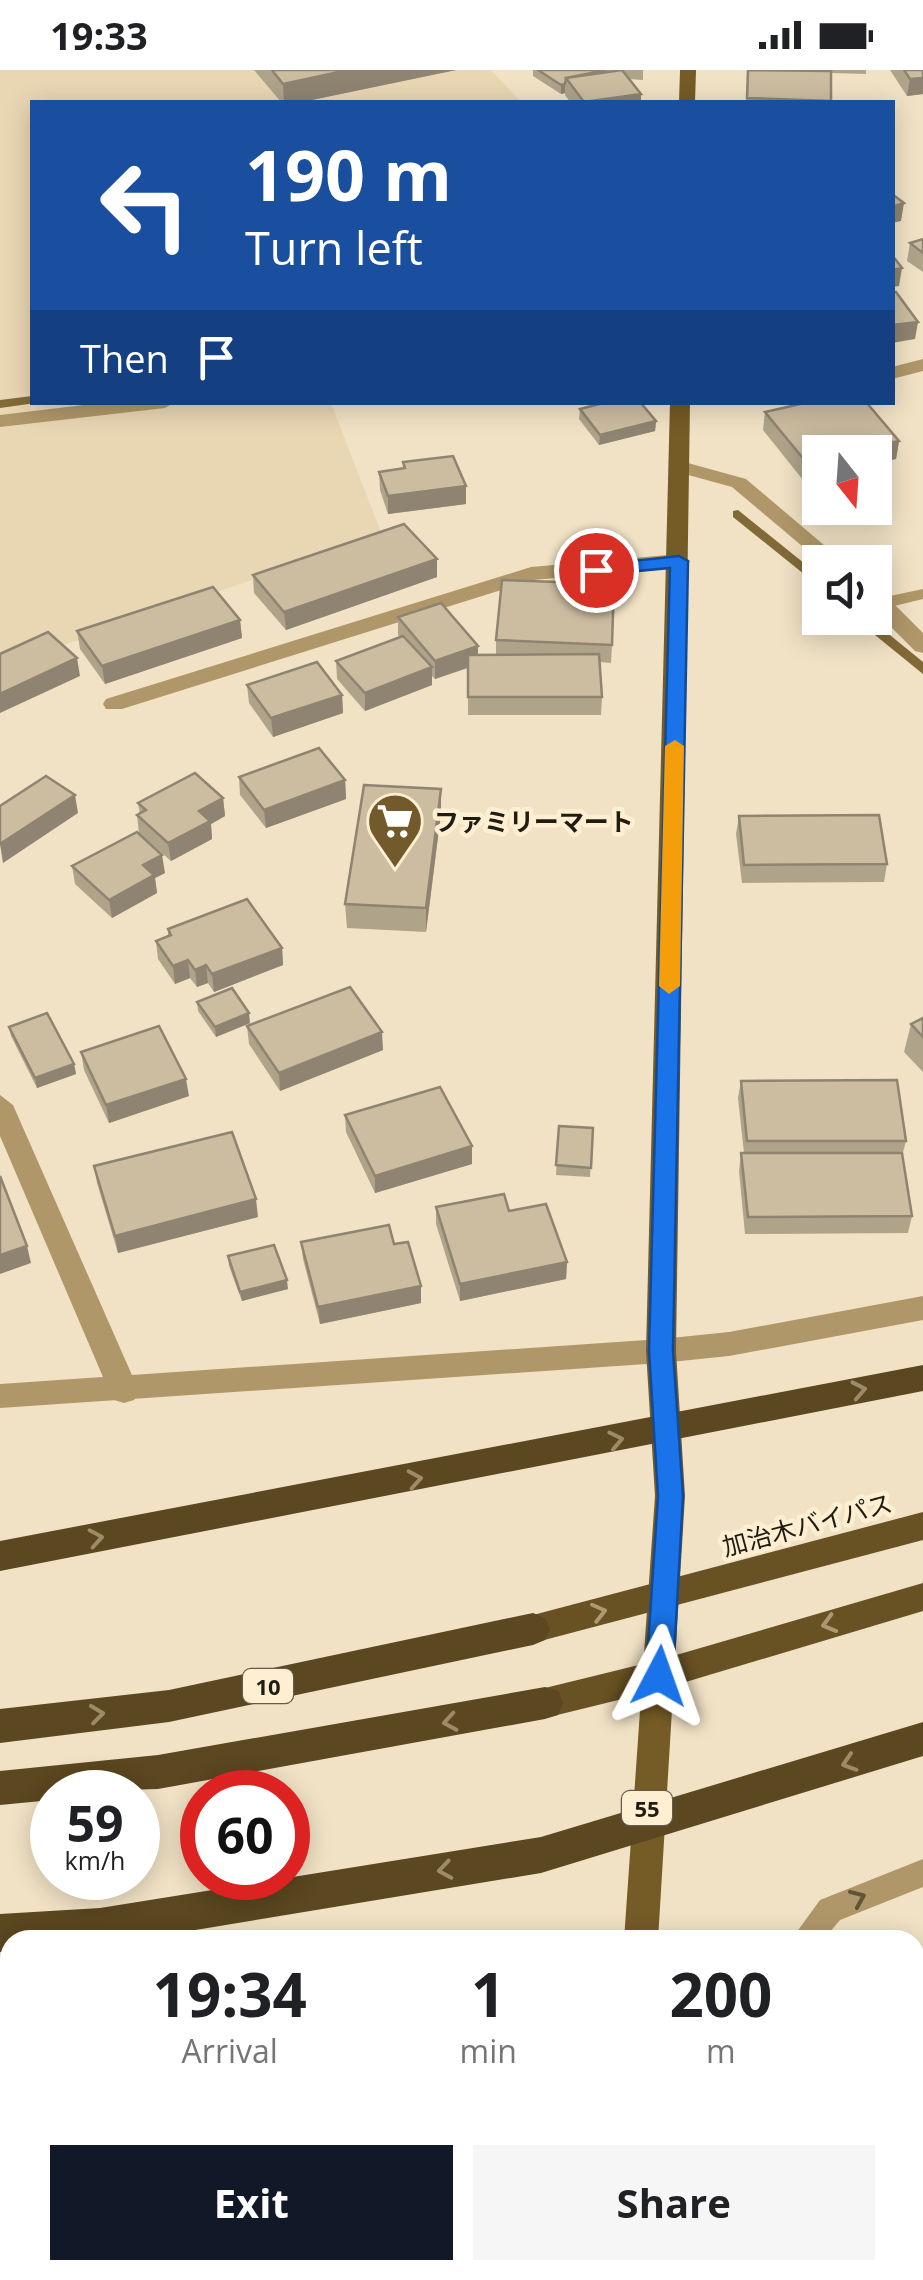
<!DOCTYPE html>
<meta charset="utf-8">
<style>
:root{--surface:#fff;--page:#f6f6f6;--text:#202124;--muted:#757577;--accent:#111827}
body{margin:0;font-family:"Open Sans","Noto Sans JP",sans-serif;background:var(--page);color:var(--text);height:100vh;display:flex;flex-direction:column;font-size:38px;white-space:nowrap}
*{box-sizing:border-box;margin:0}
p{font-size:32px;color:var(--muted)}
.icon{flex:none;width:55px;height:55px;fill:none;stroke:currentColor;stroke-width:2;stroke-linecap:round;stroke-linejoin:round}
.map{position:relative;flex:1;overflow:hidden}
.details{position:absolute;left:0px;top:1860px;width:925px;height:350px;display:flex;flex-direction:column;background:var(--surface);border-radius:30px 30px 0 0;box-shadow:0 5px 25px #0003}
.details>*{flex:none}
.guide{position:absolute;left:30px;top:30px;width:865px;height:305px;border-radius:0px;box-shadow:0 5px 25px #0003;background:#1a4fa0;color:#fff;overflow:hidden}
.needle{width:65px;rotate:163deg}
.fabs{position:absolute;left:802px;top:365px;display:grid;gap:20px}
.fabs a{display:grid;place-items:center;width:90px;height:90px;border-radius:0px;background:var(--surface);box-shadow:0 5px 25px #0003;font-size:50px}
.speed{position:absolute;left:30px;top:1700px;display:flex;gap:20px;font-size:50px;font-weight:700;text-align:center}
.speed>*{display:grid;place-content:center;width:130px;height:130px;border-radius:50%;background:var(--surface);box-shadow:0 5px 25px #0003;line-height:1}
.speed small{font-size:25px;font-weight:400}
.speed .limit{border:15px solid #d22;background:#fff;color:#111}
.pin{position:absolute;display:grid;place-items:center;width:85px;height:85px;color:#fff;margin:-42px;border:5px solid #fff;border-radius:50%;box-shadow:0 2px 10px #0007}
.me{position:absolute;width:110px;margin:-55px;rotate:4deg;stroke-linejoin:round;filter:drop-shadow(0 0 8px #0008)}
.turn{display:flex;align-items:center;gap:35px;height:210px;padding:0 50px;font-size:45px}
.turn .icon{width:130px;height:130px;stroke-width:2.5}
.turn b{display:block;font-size:70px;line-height:85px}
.then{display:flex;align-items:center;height:95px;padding:0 50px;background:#0003;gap:20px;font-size:38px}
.eta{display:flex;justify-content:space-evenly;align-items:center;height:170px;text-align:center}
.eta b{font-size:60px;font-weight:700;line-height:70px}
.action{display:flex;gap:20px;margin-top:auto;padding:20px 50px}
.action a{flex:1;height:115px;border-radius:0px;background:var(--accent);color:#fff;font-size:40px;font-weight:700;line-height:115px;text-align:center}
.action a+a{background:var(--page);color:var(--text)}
.status{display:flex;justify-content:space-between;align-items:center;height:70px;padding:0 50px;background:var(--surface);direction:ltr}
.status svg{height:28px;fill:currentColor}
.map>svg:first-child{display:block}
.built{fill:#e9d6b3}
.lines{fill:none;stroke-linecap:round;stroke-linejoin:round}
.stream{fill:#826a38;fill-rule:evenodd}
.service{fill:#b09769;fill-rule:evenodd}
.minor{fill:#b09769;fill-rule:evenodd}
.tertiary{fill:#b09769;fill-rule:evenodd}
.primary{fill:#755b26;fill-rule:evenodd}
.trunk{fill:#685123;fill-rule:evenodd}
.motorway{fill:#5b4720;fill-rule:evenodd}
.wall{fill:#afa38a}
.shaded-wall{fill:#8f8471}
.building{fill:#ccbda1;stroke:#8f8471;stroke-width:2.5}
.oneway{stroke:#9d8a67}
.oneway2{stroke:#ac9872}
.oneway3{stroke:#615339}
.route{fill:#1a73e8;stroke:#114b97;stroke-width:2.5}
.slow{fill:#f59e0b}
.labels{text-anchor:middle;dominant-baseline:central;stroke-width:9;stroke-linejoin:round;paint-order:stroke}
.shield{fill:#ffefd2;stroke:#645b4b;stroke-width:2.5}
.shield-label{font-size:22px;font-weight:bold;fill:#211c11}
.poi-label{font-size:25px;font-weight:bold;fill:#211c11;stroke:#ffefd2;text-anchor:start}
.street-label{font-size:25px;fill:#211c11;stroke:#ffefd2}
</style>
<div class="status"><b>19:33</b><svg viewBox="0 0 49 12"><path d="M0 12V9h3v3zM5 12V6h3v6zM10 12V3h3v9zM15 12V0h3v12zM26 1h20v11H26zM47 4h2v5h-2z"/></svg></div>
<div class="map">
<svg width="923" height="2210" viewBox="0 0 923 2210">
<rect width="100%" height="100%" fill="#f1e2c5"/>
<polygon class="built" points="0,0 491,0 521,32 32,32 32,332 331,333 382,465 0,597"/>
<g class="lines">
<g class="stream">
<polygon points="32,326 32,332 36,333 0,338 0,330"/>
<polygon points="738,440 820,506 820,517 733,447 733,441"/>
<polygon points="854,548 869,548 923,592 923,604"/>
</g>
<g class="service">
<polygon points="923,519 923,529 882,539 875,536 876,529"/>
<polygon points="923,1789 923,1817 840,1850 823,1870 791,1870 820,1830"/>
<polygon points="796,2200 829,2200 833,2210 801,2210"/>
</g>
<g class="minor">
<polygon points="923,289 923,301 892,309 892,297"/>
<polygon points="109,332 175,332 165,338 0,357 0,345"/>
<polygon points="677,390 746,409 844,492 821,492 732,417 670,400 670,392"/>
<polygon points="679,484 690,491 687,496 533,510 122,639 106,639 103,634 106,629 531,497"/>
<polygon points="875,521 883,523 923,563 923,583 915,581 875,541"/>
<polygon points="0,1025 13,1035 139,1321 134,1330 124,1333 114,1330 109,1321 0,1066"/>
<polygon points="923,1226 923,1250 729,1286 661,1293 651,1290 646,1281 651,1272 661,1269 729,1262"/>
</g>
<polygon class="tertiary" points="661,1269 671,1272 676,1281 671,1290 661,1293 0,1338 0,1314"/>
<g class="primary">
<polygon points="680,0 696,0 695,32 679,32"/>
<polygon points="670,332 690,332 676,1281 685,1426 658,1870 624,1870 655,1426 646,1281"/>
<rect x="617" y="2200" width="38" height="10"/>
</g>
<g class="trunk">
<polygon points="923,1442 923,1470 533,1573 522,1569 517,1559 522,1549 533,1545"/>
<polygon points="923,1513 923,1541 659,1620 545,1648 533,1644 529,1633 533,1622 545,1618 659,1590"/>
</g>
<g class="motorway">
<polygon points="923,1295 923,1321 0,1501 0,1471"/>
<polygon points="533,1543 545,1548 550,1559 545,1570 533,1575 169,1652 0,1673 0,1639 169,1620"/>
<polygon points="545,1617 558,1621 563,1633 558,1645 545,1649 158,1719 52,1722 52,1730 0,1735 0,1701 158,1685"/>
<polygon points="923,1652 923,1686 541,1803 135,1870 10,1870 10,1881 0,1882 0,1844 100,1838 541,1767"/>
<polygon points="923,1937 923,1977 915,1978 915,1938"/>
<polygon points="10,2038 10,2078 0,2079 0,2039"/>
<polygon points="923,2082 923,2122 915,2124 915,2084"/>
<polygon points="10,2177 10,2200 30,2200 26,2210 0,2210 0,2178"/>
</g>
</g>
<g class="wall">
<polygon points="254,0 456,0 302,32 281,32"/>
<polygon points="533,0 643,0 643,10 629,9 641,24 641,32 570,32 565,25 565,23 561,24 533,6"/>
<polygon points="748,0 866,0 866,4 831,3 831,32 746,32"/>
<polygon points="890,0 923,0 923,24 907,26"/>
<polygon points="923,169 923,202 907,191 910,173"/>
<polygon points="580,339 656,351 655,361 599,375 579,349"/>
<polygon points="765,342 899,371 896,389 875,393 875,382 803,410 763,360"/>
<polygon points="403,392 466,434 388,444 380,420 379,402 403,398"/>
<polygon points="253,505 437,507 286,560 254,523"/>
<polygon points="398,547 478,576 478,585 496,584 496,570 612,575 611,593 600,592 602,627 601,645 468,645 468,598 435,609 432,606 432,615 365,641 337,609 336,591 400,567 398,565"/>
<polygon points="240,550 242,568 105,614 80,579 77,561"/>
<polygon points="247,615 342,625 343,643 273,667 249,633"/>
<polygon points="239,707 345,710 346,729 266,758 240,725"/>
<polygon points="441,719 441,743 426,862 347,858 345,834"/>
<polygon points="223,728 225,746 211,754 212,769 171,791 139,763 137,745 140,744 138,733"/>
<polygon points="739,746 887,794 884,812 742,813 736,764"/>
<polygon points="72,796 165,803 155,808 157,823 112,848 75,814"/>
<polygon points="168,859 282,878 283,895 214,922 208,913 197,917 190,908 175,914 158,889 156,871 168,866"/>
<polygon points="197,932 250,953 216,967 198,941"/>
<polygon points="923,948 923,1002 904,982 911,954"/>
<polygon points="247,956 383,980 280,1021 249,974"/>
<polygon points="9,957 74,994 76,1004 37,1018 11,966"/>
<polygon points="81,982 189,1026 109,1053 84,1000"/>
<polygon points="741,1011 906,1071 902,1086 912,1146 908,1163 745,1164 739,1101 741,1083 744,1083 738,1028"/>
<polygon points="345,1045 472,1094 375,1123 346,1062"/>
<polygon points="559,1056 593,1058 590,1107 556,1105"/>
<polygon points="94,1096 258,1147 118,1183 97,1113"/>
<polygon points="436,1137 509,1141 567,1192 566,1209 460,1231 436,1154"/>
<polygon points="301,1172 394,1174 421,1233 320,1254 303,1189"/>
<polygon points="228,1186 288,1219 242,1231 229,1196"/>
</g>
<g class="shaded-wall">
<polygon points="348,0 456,0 302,32 284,32 283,14"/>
<polygon points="923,8 923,24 907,26 910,9"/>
<polygon points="565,14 565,23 561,24 561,15"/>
<polygon points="641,24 641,32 589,32"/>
<polygon points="904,133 901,151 892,153 892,137"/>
<polygon points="902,198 899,216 892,217 892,200"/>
<polygon points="918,252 915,269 892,273 892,255"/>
<polygon points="656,351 655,361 599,375 600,365"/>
<polygon points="899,371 896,389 875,393 875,382 847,382"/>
<polygon points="820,389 820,406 803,410 806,392"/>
<polygon points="466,416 466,434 388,444 388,426"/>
<polygon points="437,489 437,507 286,560 284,542"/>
<polygon points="240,550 242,568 105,614 102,596"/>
<polygon points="478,576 478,594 435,609 435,591"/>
<polygon points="77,588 80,606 0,643 0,624"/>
<polygon points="432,597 432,615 365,641 365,623"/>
<polygon points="342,625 343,643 273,667 271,648"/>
<polygon points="345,710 346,729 266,758 264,740"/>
<polygon points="441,719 441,743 426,862 426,838"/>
<polygon points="75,725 78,743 3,793 0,774"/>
<polygon points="223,728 225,746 211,754 212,769 171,791 168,773 199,741"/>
<polygon points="162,785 165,803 155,808 157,823 112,848 109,830 143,795"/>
<polygon points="282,878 283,895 214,922 212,904"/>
<polygon points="188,890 190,908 175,914 173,896"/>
<polygon points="206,895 208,913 197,917 195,900"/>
<polygon points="249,943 250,953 216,967 215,957"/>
<polygon points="382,962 383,980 280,1021 279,1003"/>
<polygon points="74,994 76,1004 37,1018 35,1008"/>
<polygon points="186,1009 189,1026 109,1053 106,1035"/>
<polygon points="472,1076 472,1094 375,1123 375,1106"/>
<polygon points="256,1129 258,1147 118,1183 115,1166"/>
<polygon points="27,1176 31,1193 0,1204 0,1185"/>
<polygon points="567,1192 566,1209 460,1231 460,1214"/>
<polygon points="287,1210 288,1219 242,1231 240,1222"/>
<polygon points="421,1216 421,1233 320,1254 318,1237"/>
</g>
<g class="building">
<polygon points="272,0 348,0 283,14"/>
<polygon points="538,0 606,0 566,8 565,14 561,15"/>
<polygon points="622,0 641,24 584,32 566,8"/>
<polygon points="748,0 831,1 831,31 747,28"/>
<polygon points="904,0 923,0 923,8 910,9"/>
<polygon points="892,124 904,133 892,137"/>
<polygon points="923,169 923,183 910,173"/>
<polygon points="892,185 902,198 892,200"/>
<polygon points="892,222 896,222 918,252 892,255"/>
<polygon points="607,332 640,332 656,351 600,365 580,339"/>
<polygon points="809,332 866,332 899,371 847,382 820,382 820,389 806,392 765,342"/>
<polygon points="453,386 466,416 388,426 379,402 405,398 403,392"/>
<polygon points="404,454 437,489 284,542 253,505"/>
<polygon points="502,510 614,514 612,575 496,570"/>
<polygon points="213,517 240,550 102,596 77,561"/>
<polygon points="441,533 478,576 435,591 398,547"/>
<polygon points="48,562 77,588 0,624 0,584"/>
<polygon points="403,566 432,597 365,623 336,591"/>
<polygon points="599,584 602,627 468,627 468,585"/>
<polygon points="317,592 342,625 271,648 247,615"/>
<polygon points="319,678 345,710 264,740 239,707"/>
<polygon points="195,703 223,728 199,741 210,751 168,773 137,745 146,740 138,733"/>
<polygon points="46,706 75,725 0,774 0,736"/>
<polygon points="364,715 441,719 426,838 345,834"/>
<polygon points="879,745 887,794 744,795 739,746"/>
<polygon points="137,762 162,785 143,795 154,805 109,830 72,796"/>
<polygon points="247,829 282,878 212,904 206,895 195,900 188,890 173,896 156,871 171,865 168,859"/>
<polygon points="350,917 382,962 279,1003 247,956"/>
<polygon points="232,918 249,943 215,957 197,932"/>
<polygon points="47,943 74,994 35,1008 9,957"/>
<polygon points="923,948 923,967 911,954"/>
<polygon points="159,956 186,1009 106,1035 81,982"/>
<polygon points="897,1010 906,1071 747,1071 741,1011"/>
<polygon points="440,1017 472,1076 375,1106 345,1045"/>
<polygon points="559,1056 593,1058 591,1098 556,1095"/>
<polygon points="232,1062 256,1129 115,1166 94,1096"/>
<polygon points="741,1083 902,1083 912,1146 748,1147"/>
<polygon points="0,1106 27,1176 0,1185"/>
<polygon points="504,1124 509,1141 546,1134 567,1192 460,1214 436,1137"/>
<polygon points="389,1155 394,1174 408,1172 421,1216 318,1237 301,1172"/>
<polygon points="274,1175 287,1210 240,1222 228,1186"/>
</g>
<defs><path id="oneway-chevron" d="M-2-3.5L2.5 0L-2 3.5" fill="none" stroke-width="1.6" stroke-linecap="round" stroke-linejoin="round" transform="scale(2.5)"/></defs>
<g class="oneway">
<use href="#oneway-chevron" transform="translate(859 1320) rotate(-11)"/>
<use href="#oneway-chevron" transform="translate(616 1370) rotate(-12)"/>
<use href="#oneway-chevron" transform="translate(415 1409) rotate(-10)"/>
<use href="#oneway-chevron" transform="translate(96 1468) rotate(-10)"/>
<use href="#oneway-chevron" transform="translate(97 1644) rotate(-7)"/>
<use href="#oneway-chevron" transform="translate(450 1652) rotate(170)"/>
<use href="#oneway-chevron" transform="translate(849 1693) rotate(162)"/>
<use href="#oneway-chevron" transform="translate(445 1800) rotate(171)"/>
</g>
<g class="oneway2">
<use href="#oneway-chevron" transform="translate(599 1542) rotate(-14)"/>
<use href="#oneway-chevron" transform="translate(829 1554) rotate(164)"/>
</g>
<use class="oneway3" href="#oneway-chevron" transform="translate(858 1828) rotate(-23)"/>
<polygon class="route" points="679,486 688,491 673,1281 683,1426 673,1606 669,1614 659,1618 650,1614 646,1606 658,1426 649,1281 670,498 596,505 587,500 596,495"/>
<polygon class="slow" points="675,670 684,676 680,916 669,924 659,916 665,676"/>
<defs>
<g id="supermarket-pin" transform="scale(2.875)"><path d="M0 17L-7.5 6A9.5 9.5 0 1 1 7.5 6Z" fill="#725a2a" stroke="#ffefd2"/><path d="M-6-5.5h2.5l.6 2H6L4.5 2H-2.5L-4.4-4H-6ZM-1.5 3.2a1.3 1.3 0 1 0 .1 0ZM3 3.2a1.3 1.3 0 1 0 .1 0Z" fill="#fff"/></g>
</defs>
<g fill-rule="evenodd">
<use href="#supermarket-pin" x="395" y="751"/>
</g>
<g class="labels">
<g class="shield">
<rect x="243" y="1599" width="50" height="34" rx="8"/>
<rect x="622" y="1721" width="50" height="34" rx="8"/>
</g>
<g class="shield-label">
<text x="268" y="1616">10</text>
<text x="647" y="1738">55</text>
</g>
<g class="poi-label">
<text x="434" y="751">ファミリーマート</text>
</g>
<g class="street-label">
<text transform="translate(807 1454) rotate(-15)">加治木バイパス</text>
</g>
</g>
</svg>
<div class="fabs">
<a><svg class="needle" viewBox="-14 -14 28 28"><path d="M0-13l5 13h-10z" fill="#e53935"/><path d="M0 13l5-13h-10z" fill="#757577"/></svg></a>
<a><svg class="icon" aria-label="sound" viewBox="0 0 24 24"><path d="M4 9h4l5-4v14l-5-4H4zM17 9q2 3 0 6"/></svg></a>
</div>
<div class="speed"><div>59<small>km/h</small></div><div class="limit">60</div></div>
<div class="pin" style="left:596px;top:500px;background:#d93025"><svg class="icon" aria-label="arrive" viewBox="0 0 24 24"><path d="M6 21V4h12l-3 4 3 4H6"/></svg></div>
<svg class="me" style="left:659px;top:1606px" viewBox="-20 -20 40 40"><path d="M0-17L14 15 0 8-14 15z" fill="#1a73e8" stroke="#fff" stroke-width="4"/></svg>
<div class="guide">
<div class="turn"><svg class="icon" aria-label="left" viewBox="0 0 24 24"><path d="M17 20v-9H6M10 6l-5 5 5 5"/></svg><div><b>190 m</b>Turn left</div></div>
<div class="then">Then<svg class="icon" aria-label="arrive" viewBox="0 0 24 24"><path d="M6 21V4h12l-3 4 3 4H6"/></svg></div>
</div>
<section class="details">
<div class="eta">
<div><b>19:34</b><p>Arrival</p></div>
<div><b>1</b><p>min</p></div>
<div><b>200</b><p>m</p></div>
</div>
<div class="action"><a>Exit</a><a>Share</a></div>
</section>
</div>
